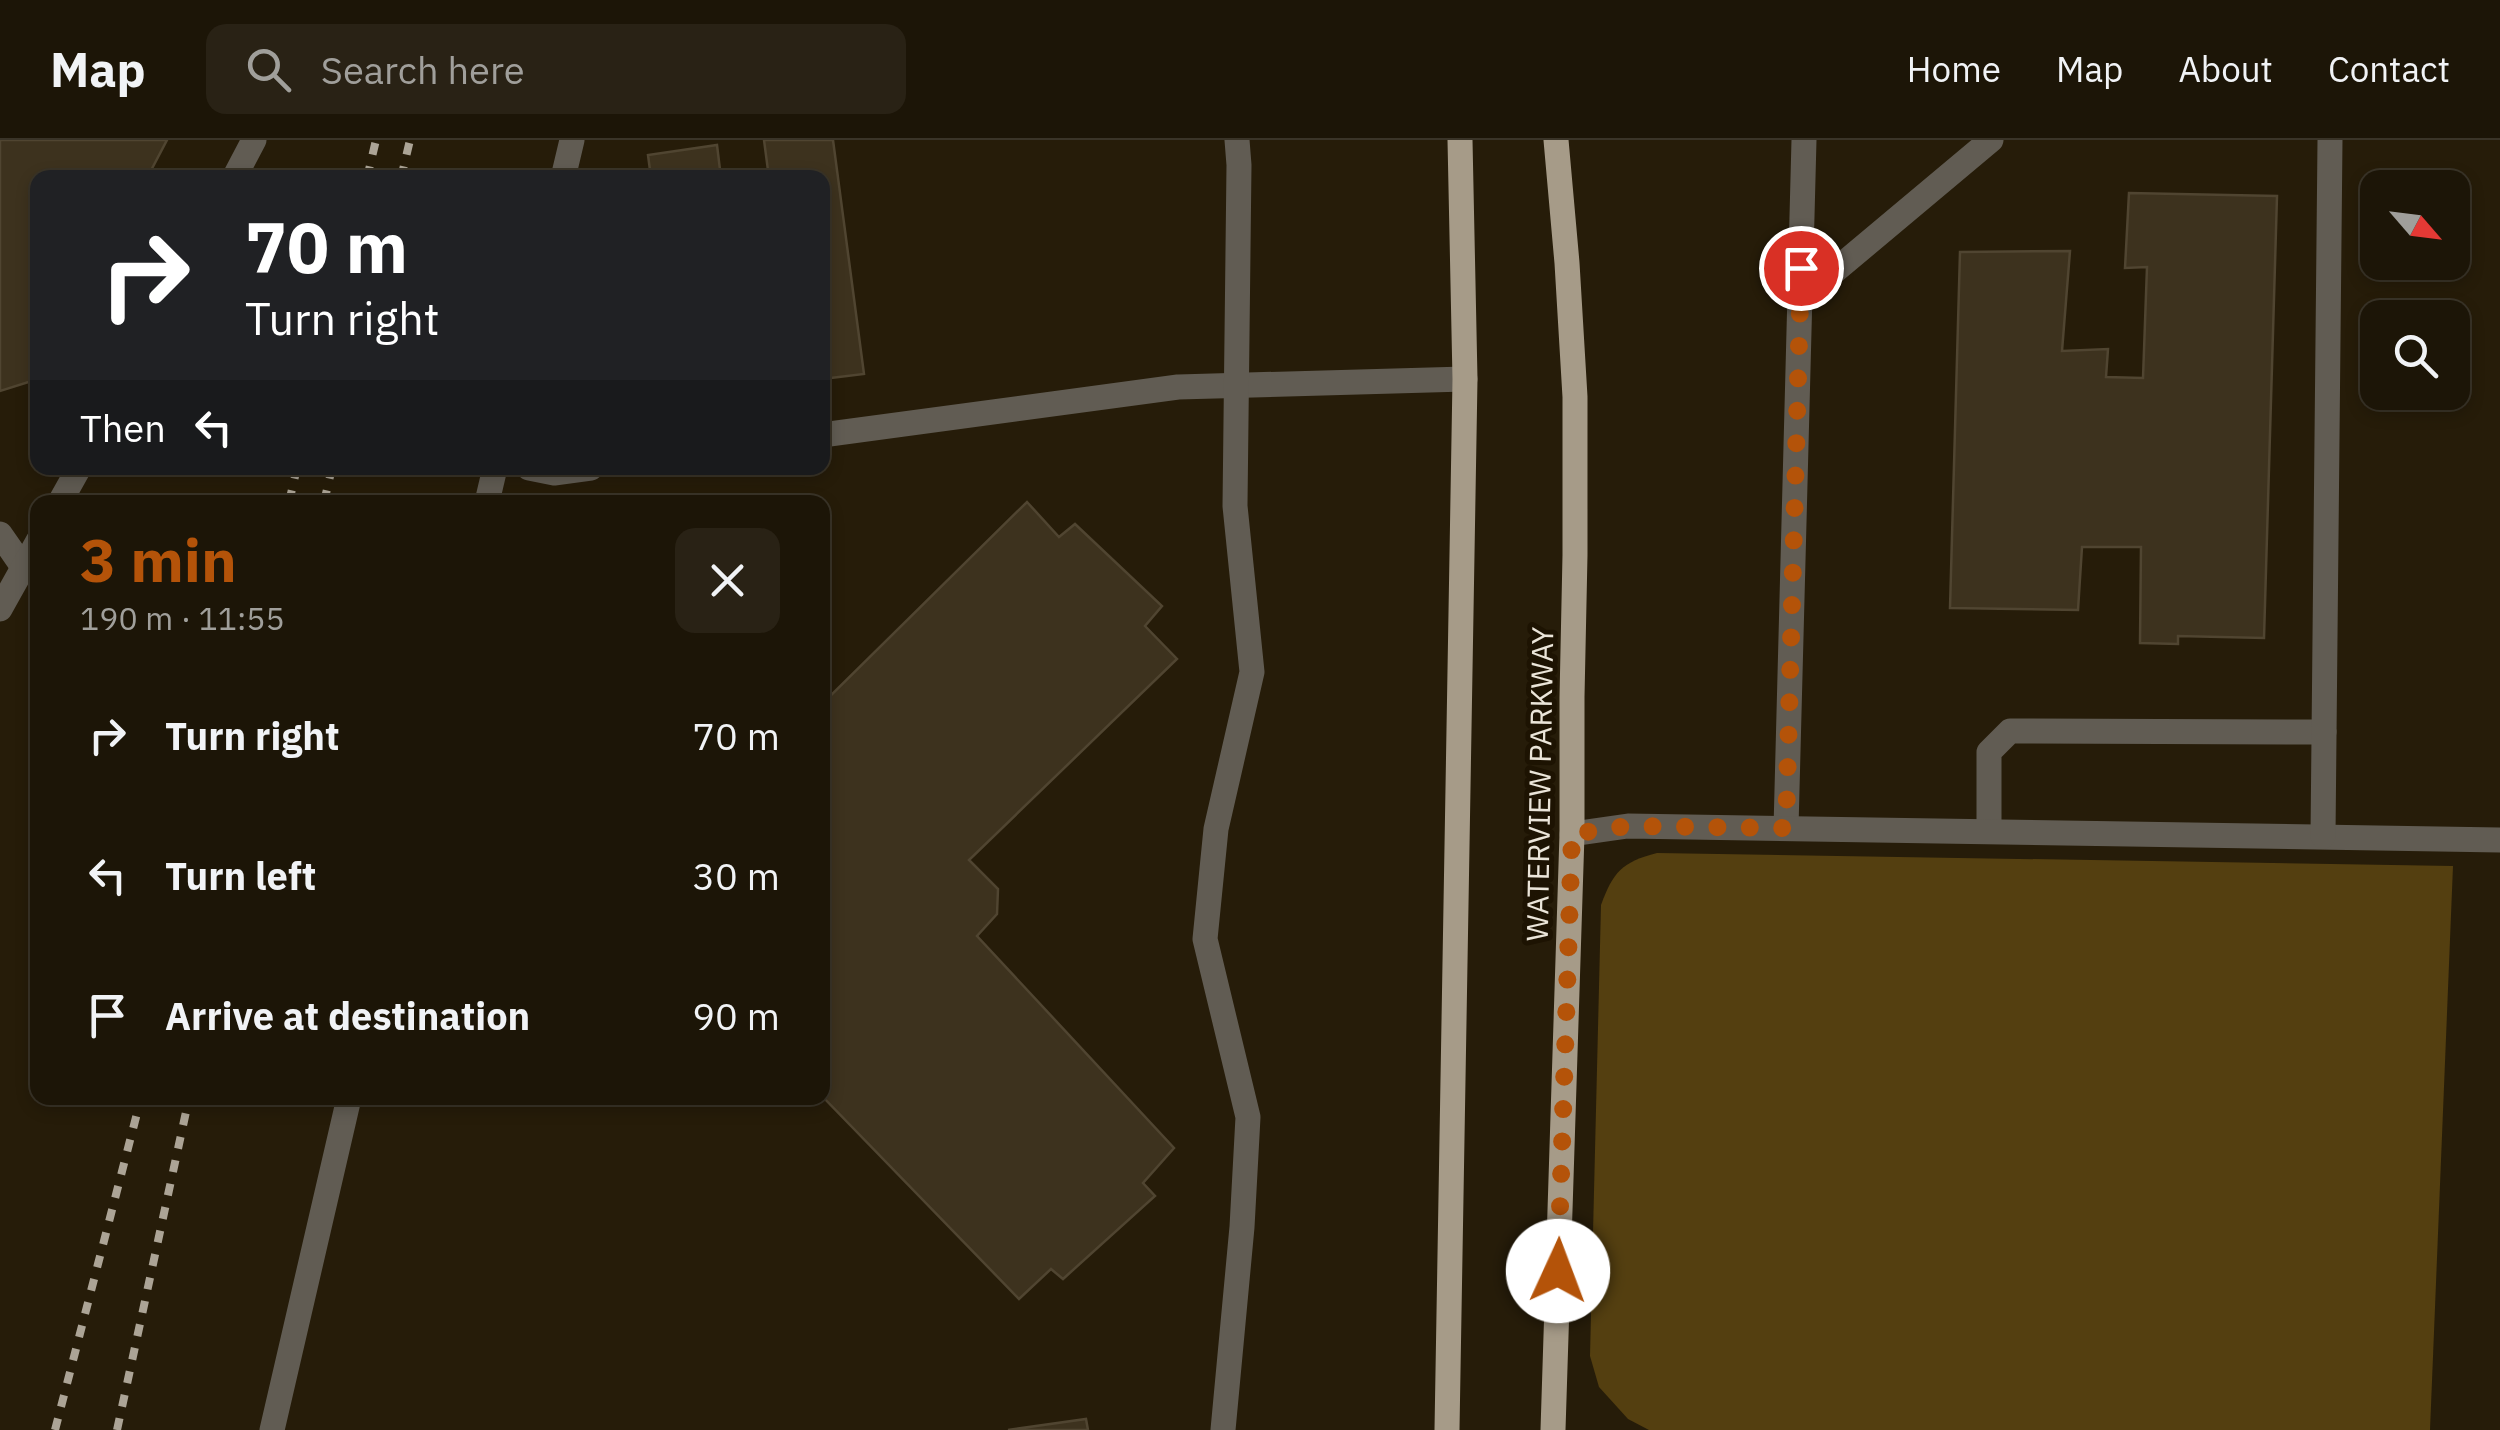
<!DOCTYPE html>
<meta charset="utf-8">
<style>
:root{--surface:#1c1507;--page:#292215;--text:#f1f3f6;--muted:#a09f9b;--line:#3a3428;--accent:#b45309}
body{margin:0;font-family:"IBM Plex Sans",sans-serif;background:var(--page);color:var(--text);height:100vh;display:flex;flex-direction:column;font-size:38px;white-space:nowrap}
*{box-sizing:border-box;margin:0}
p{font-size:32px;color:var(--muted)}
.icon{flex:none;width:55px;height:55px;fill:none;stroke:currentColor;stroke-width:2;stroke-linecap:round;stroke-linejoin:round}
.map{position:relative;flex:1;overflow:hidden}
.sheet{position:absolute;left:30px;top:355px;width:800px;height:610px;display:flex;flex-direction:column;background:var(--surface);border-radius:20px;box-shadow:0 5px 15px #0003,0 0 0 2px var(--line)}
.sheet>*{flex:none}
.top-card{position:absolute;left:30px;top:30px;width:800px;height:305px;border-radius:20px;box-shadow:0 5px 15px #0003,0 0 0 2px var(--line);background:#202124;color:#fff;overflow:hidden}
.needle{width:65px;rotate:118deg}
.tools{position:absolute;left:2360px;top:30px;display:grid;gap:20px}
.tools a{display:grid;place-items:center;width:110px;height:110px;border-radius:20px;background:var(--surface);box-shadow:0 5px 15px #0003,0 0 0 2px var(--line);font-size:50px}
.pin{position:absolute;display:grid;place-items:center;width:85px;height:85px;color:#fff;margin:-42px;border:5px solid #fff;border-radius:50%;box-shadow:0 2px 10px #0007}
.me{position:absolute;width:110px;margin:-55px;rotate:2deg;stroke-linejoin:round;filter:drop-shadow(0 0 8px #0008)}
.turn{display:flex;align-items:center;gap:35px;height:210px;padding:0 50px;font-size:45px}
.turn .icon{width:130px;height:130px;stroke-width:2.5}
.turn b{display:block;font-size:70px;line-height:85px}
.then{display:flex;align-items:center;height:95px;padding:0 50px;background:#0003;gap:20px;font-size:38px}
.round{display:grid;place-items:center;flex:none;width:105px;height:105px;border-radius:20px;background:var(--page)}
.summary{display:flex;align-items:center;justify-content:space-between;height:170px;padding:0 50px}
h1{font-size:60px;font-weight:800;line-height:75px;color:var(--accent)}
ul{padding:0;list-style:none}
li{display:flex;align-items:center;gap:30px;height:140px;padding:0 50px}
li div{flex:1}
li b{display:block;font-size:38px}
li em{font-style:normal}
header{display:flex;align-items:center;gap:60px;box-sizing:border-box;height:140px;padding:0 50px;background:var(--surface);border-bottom:2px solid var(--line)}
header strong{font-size:48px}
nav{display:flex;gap:55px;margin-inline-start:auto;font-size:35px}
.search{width:700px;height:90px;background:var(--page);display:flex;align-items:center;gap:25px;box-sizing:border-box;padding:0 35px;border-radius:20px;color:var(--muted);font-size:38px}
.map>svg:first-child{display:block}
.green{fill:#543f10}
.building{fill:#3d321e;stroke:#504531;stroke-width:2.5}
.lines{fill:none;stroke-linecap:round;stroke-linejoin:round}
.minor{stroke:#615c53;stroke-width:25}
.major{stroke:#a69b88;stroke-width:25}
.rail{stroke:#aca496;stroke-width:8;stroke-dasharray:12 12;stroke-linecap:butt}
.route{stroke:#b45309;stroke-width:18;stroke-dasharray:0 32.4}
.labels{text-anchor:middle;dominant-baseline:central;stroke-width:10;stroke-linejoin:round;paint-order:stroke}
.street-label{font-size:30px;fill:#ebe5d9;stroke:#1d1302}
</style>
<header>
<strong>Map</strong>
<div class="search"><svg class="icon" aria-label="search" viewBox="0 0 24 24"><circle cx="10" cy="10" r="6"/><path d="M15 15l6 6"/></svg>Search here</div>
<nav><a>Home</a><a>Map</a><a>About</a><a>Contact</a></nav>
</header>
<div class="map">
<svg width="2500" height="1290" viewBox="0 0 2500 1290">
<rect width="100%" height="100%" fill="#261c09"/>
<path class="green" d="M1657,713l796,13 -23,564h-781l-21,-11 -29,-32 -9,-31 11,-451c12,-33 21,-43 56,-52z"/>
<g class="building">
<polygon points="0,0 167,0 147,38 38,38 38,239 0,251"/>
<polygon points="764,0 833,0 864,234 822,239 822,38 769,38"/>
<polygon points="717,5 721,38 651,38 648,15"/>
<polygon points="2129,53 2277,56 2264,498 2178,496 2178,504 2140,503 2141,407 2082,407 2078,470 1950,468 1960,112 2070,111 2062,211 2108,209 2106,237 2143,238 2147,127 2125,128"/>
<polygon points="1027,362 1059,397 1075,384 1162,466 1145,486 1177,519 969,720 998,749 997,774 977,796 1174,1008 1143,1043 1155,1056 1063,1139 1051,1129 1019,1159 822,956 822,564"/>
<polygon points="1086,1279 1088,1290 1008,1290"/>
</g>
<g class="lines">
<g class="minor">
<polyline points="234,38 254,0"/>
<polyline points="563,38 572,0"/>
<polyline points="1800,160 1991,0"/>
<polyline points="822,295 1178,247 1465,239"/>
<polyline points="529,328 554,333 591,328"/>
<polyline points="60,362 79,328"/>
<polyline points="487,362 495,328"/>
<polyline points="0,394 23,427"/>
<polyline points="0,469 38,401"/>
<polyline points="1786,688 1804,0"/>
<polyline points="1989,691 1989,612 2010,591 2324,592"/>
<polyline points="1572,694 1628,686 2500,700"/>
<polyline points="2323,696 2330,0"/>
<polyline points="272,1290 349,958"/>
<polyline points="1223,1290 1242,1087 1248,977 1205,799 1216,689 1252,532 1235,366 1239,25 1237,0"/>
</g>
<g class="major">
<polyline points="1447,1290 1465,239 1460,0"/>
<polyline points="1553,1290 1572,694 1572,557 1575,415 1575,257 1567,123 1556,0"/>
</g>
<g class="rail">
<polyline points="367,38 376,0"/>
<polyline points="401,38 410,0"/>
<polyline points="289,362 297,328"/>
<polyline points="324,362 332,328"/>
<polyline points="55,1290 141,958"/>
<polyline points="117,1290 189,958"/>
</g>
</g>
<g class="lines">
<polyline class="route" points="1558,1131 1572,694 1628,686 1786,688 1801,128"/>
</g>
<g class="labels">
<g class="street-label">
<text transform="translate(1539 644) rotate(-89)">WATERVIEW PARKWAY</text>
</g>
</g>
</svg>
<div class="tools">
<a><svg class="needle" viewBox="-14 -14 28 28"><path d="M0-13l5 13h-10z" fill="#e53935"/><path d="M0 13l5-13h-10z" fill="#a09f9b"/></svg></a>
<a><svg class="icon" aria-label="search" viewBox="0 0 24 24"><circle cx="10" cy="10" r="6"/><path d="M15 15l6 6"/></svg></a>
</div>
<div class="pin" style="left:1801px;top:128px;background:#d93025"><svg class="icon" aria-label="arrive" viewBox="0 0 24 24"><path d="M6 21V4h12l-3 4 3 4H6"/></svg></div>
<svg class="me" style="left:1558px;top:1131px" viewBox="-20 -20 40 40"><circle r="19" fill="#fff"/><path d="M0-13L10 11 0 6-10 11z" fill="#b45309"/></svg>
<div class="top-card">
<div class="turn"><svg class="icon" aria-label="right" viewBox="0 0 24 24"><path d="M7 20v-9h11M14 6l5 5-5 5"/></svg><div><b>70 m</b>Turn right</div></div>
<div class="then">Then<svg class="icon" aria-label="left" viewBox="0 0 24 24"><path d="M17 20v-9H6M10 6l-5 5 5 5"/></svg></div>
</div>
<section class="sheet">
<div class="summary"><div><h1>3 min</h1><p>190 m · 11:55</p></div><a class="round"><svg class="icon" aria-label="close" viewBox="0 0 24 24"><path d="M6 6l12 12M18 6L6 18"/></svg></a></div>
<ul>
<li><svg class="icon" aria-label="right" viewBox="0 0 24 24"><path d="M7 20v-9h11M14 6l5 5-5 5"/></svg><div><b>Turn right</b></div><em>70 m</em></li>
<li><svg class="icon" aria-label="left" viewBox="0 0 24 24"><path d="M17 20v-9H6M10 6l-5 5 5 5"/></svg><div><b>Turn left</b></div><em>30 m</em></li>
<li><svg class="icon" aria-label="arrive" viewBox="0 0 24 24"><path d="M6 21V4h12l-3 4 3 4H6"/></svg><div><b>Arrive at destination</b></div><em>90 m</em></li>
</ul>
</section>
</div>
